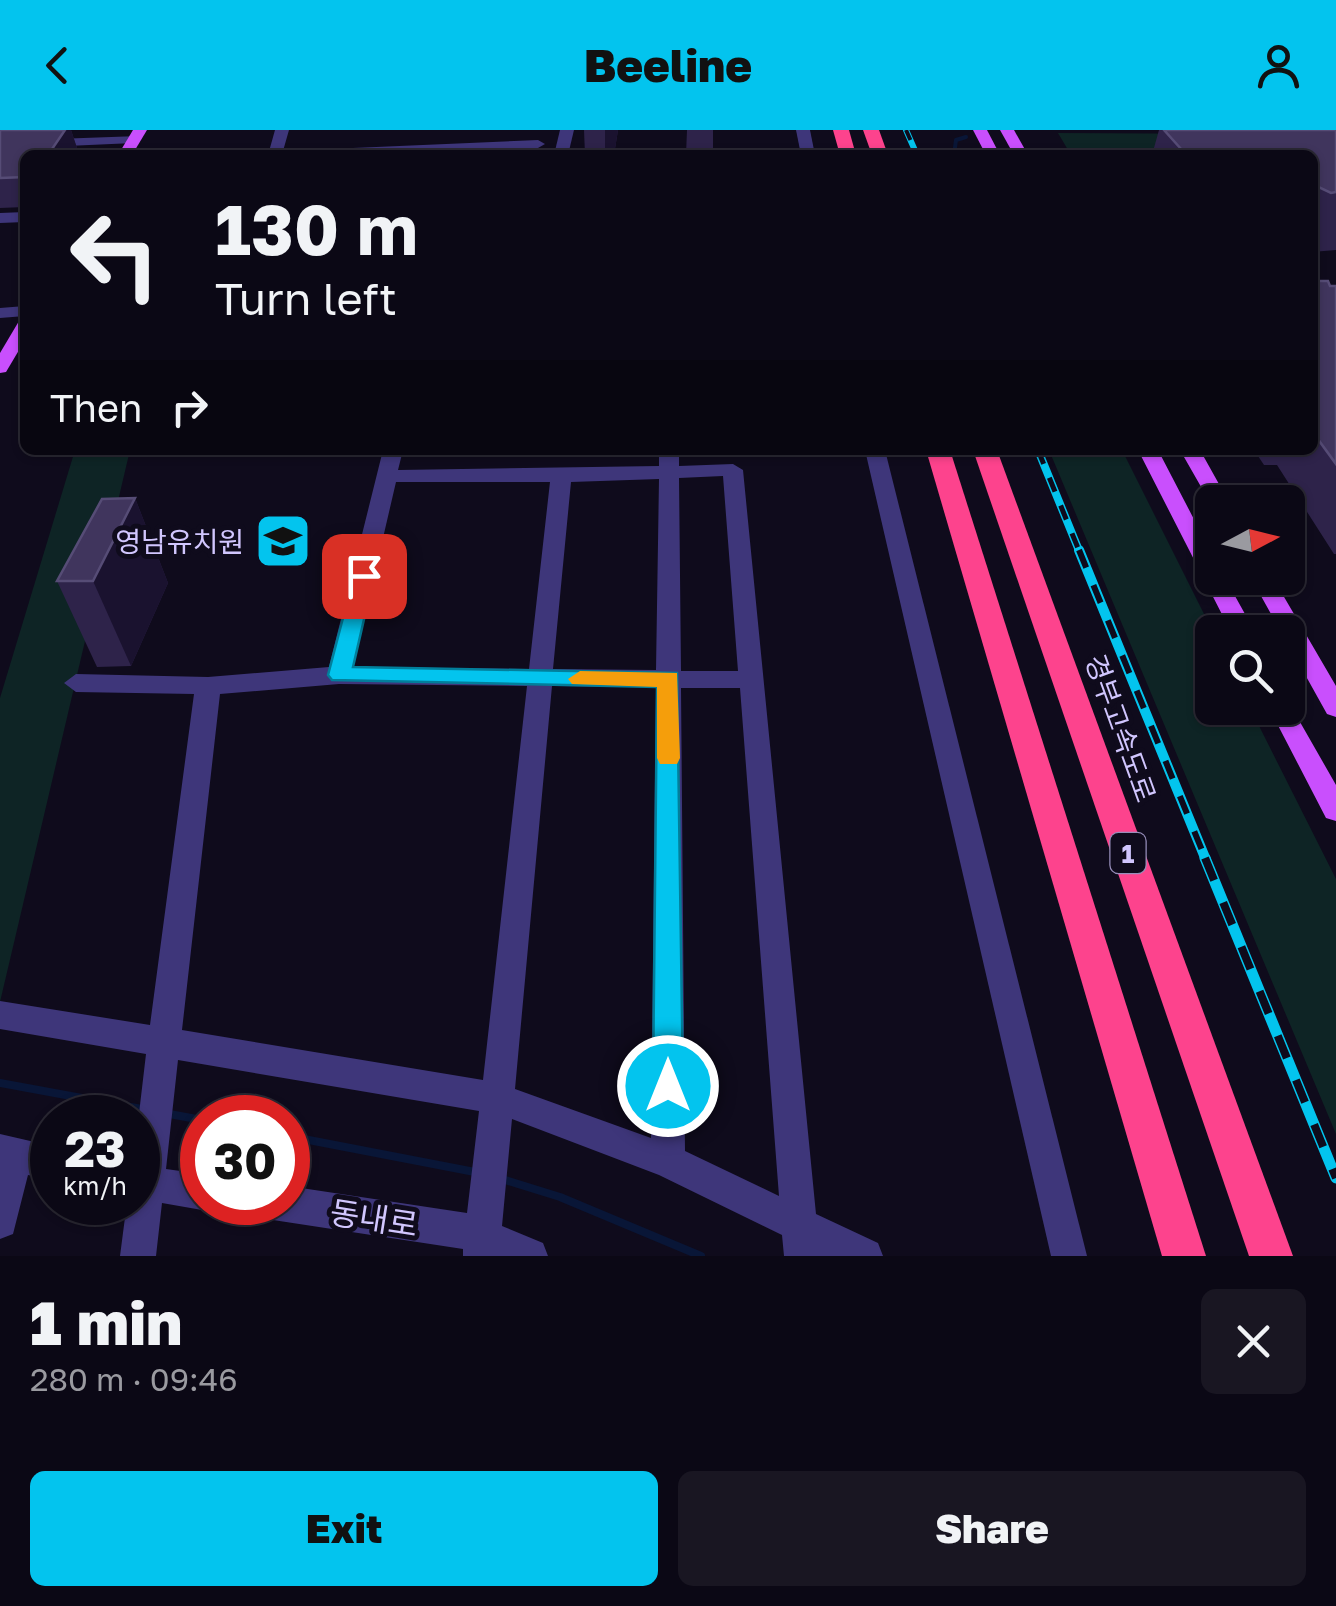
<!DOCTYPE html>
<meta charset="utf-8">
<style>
:root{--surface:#0b0815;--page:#191622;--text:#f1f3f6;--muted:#9a9aa0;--line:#2b2934;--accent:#03c4ee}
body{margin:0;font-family:"Golos Text","Noto Sans KR",sans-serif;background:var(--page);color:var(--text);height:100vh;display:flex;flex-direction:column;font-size:38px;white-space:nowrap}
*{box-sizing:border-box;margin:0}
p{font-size:32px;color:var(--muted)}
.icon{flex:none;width:55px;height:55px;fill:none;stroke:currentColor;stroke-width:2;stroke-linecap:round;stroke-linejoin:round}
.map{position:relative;height:1126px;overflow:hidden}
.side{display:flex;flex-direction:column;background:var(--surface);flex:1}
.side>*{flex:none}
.guide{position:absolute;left:20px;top:20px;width:1298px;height:305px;border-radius:15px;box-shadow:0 2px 8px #0004,0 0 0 2px var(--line);background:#0b0815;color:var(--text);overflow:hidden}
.needle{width:65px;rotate:83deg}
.fabs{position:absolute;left:1195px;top:355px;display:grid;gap:20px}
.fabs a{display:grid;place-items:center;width:110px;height:110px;border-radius:15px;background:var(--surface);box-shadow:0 2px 8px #0004,0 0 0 2px var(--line);font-size:50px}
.speed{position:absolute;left:30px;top:965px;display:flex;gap:20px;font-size:50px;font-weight:700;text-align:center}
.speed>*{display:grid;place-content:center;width:130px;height:130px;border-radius:50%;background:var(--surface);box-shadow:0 2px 8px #0004,0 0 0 2px var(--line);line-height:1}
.speed small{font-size:25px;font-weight:400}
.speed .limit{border:15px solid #d22;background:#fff;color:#111}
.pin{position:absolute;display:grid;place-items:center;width:85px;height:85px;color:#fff;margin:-42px;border-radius:20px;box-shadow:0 5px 15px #0006}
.me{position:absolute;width:110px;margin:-55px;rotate:0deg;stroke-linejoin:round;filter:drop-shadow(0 0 8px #0008)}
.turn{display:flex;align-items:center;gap:35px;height:210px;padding:0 30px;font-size:45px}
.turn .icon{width:130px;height:130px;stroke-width:2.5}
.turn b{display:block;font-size:70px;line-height:85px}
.then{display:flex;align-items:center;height:95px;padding:0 30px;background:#0003;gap:20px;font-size:38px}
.round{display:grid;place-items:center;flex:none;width:105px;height:105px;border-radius:15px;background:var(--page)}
.head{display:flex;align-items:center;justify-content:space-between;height:170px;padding:0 30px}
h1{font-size:60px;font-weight:800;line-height:75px}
.action{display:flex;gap:20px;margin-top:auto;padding:20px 30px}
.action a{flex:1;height:115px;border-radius:15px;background:var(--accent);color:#111;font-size:40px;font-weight:800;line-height:115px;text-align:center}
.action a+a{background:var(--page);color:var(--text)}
header{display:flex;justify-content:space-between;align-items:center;height:130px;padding:0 30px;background:var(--accent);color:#111;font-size:45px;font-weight:800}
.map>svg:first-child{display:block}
.green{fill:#0e2425}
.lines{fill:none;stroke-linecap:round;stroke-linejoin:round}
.stream-far1{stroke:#091637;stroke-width:4}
.stream{stroke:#091637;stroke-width:8}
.minor{fill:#3e367a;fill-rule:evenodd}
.major{fill:#c94ffd;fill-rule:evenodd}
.highway{fill:#fd438d;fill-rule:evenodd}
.rail-far3-casing{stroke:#03c4ee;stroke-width:6}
.rail-far2-casing{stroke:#03c4ee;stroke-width:8}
.rail-far1-casing{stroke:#03c4ee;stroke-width:10}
.rail-casing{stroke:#03c4ee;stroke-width:11}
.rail-far3{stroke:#0f0b1c;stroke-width:4;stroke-dasharray:11;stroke-linecap:butt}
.rail-far2{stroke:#0f0b1c;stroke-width:5;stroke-dasharray:15;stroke-linecap:butt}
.rail-far1{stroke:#0f0b1c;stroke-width:6;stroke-dasharray:19;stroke-linecap:butt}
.rail{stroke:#0f0b1c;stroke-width:8;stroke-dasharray:24;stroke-linecap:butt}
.wall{fill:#2e234a}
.shaded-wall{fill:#1a122f}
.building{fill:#40355d;stroke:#564c76;stroke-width:2.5}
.route{fill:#03c4ee;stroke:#027f9b;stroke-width:2.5}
.slow{fill:#f59e0b}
.labels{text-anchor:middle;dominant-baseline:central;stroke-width:10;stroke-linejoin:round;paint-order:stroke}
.shield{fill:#0f0b1c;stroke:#978eba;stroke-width:2.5}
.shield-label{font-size:25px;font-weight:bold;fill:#d1c6fe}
.poi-label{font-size:28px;fill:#d1c6fe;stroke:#0f0b1c;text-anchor:end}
.street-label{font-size:28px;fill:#d1c6fe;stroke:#0f0b1c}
.near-street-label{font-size:32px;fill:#d1c6fe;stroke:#0f0b1c}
</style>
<header><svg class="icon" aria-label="back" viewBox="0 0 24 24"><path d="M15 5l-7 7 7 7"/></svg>Beeline<svg class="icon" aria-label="person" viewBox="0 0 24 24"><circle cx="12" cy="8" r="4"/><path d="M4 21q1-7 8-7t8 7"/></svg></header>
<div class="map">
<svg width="1336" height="1126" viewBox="0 0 1336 1126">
<rect width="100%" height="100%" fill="#0f0b1c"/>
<g class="green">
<polygon points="1058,3 1249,4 1269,25 1071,25"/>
<polygon points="75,320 130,320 0,872 0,568"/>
<polygon points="1049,320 1122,320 1213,502 1212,578 1250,578 1336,749 1336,1004"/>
</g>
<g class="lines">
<polyline class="stream-far1" points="954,25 956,10 966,7"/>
<g class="stream">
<polyline points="0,953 147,980"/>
<polyline points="164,983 202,990"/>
<polyline points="288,1006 480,1043"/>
<polyline points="502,1049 560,1067 701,1126"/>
</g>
<g class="minor">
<polygon points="275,0 289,0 283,21 538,10 545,14 538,18 268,25"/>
<polygon points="560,0 574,0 568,25 554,25"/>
<polygon points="796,0 810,0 815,25 801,25"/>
<polygon points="139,6 139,12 134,13 0,19 0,11"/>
<polygon points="25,82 25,92 0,93 0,83"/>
<polygon points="25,176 25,186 0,188 0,178"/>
<path d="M383,320h20l-5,20 261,-4v-16h20v16l54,-2 10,6 73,744 62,29 5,13h-99l-2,-21 -123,-60 -147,-56 -10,107 41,17 5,13h-85v-7l-190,-29 -13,-5 -5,-13h33v-16l179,27 12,-102 -301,-51 -12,109 36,5v28h13l-13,8 -40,-7 -6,53h-36l7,-54h11v-80l8,-68 -146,-25v-28l150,24 44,-331 -118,-2 -12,-9 12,-9 132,3 121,-10zM723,346l15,195h-57l-2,-193zM659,349l-3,191 -103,-1 18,-187zM396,352h154l-21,187 -176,-2zM339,554l188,2 -44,394 -301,-50 38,-336zM552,556l104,1 -5,451 -136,-49zM681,558h59l39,508 -94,-45z"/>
<polygon points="865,320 885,320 1087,1126 1051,1126"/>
<polygon points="0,1004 52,1016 52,1050 28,1045 13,1104 0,1109"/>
</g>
<g class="major">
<polygon points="133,0 147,0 132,25 118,25"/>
<polygon points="973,0 987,0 1000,25 986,25"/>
<polygon points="1000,0 1014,0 1028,25 1014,25"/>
<polygon points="25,190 25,210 6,242 0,243 0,223 19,191"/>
<polygon points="1138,320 1158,320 1212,424 1212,448 1225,448 1255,502 1231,502"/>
<polygon points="1180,320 1200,320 1229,372 1212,372 1212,376"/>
<polygon points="1251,448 1273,448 1336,556 1336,587 1327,584 1288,514 1288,502 1281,502"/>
<polygon points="1288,571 1336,655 1336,691 1326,688 1269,578 1288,578"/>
</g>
<g class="highway">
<polygon points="833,0 849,0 856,25 840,25"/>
<polygon points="863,0 879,0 888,25 872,25"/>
<polygon points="926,320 950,320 1206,1126 1162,1126"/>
<polygon points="973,320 997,320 1293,1126 1249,1126"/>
</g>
<g class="rail-far3-casing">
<polyline id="rail-far3" points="906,0 917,25"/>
</g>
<g class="rail-far2-casing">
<polyline id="rail-far2" points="1038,320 1080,423"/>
</g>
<g class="rail-far1-casing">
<polyline id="rail-far1" points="1079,420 1206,730"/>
</g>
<g class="rail-casing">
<polyline id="rail" points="1205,728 1336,1048"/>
</g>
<use href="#rail-far3" class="rail-far3"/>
<use href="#rail-far2" class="rail-far2"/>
<use href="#rail-far1" class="rail-far1"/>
<use href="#rail" class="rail"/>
</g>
<g class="wall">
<polygon points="0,0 71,0 78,21 25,25 25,77 0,78"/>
<polygon points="584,0 618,0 614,25 585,25"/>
<polygon points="687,0 713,0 713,22 707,22 707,25 686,25"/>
<polygon points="1159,0 1336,0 1336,120 1312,122 1312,25 1152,25"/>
<polygon points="1312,151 1330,156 1336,156 1336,424 1334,424 1277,335 1264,335 1254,320 1312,320"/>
<polygon points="135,368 168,453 131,536 97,537 57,451"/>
</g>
<g class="shaded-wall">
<polygon points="65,0 71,0 78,21 76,25 48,25"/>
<polygon points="605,0 618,0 614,25 605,25"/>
<polygon points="135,368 168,453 131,536 93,451"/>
</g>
<g class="building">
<polygon points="0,0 65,0 48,25 25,25 25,47 0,48"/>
<polygon points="1164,0 1336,0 1336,62 1331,63 1312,54 1312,25 1282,25 1280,22 1182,20"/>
<polygon points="1312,151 1328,151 1330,156 1336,156 1336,334 1312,301"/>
<polygon points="135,368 93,451 57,451 102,369"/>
</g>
<polygon class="route" points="364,439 374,446 353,537 677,543 683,956 679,967 668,971 657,967 653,956 657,557 332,550 328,545 354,446"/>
<polygon class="slow" points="580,541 677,543 680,628 677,634 660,634 657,628 657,557 572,554 568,549"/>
<defs>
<g id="school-square" transform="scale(2.875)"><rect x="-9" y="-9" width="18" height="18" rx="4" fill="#03c4ee" stroke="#0f0b1c"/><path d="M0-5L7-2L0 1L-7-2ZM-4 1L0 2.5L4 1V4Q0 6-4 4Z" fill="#111"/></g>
</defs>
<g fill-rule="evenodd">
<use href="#school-square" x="283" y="411"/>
</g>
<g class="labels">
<rect class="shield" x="1110.5" y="703" width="35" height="40" rx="8"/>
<g class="shield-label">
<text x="1128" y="723">1</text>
</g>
<g class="poi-label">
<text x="244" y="411">영남유치원</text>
</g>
<g class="street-label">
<text transform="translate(1121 598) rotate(70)">경부고속도로</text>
</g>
<g class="near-street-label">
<text transform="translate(374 1088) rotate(9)">동내로</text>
</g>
</g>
</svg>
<div class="fabs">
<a><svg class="needle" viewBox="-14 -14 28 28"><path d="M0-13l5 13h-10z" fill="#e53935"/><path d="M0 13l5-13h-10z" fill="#9a9aa0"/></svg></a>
<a><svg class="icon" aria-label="search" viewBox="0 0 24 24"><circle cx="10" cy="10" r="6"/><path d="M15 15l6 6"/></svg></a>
</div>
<div class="speed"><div>23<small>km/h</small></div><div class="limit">30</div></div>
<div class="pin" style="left:364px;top:446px;background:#d93025"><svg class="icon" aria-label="arrive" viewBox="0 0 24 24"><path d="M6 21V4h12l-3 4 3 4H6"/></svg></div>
<svg class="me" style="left:668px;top:956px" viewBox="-20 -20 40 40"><circle r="17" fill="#03c4ee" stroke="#fff" stroke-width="3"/><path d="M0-11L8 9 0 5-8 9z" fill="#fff"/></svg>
<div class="guide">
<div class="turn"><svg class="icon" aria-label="left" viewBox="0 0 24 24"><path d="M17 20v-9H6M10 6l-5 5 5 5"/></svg><div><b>130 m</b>Turn left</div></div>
<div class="then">Then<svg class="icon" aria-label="right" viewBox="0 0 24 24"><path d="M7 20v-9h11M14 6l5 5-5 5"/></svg></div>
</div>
</div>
<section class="side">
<div class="head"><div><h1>1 min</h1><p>280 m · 09:46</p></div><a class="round"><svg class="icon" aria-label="close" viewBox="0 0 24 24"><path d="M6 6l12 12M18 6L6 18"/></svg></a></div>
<div class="action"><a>Exit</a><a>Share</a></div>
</section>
